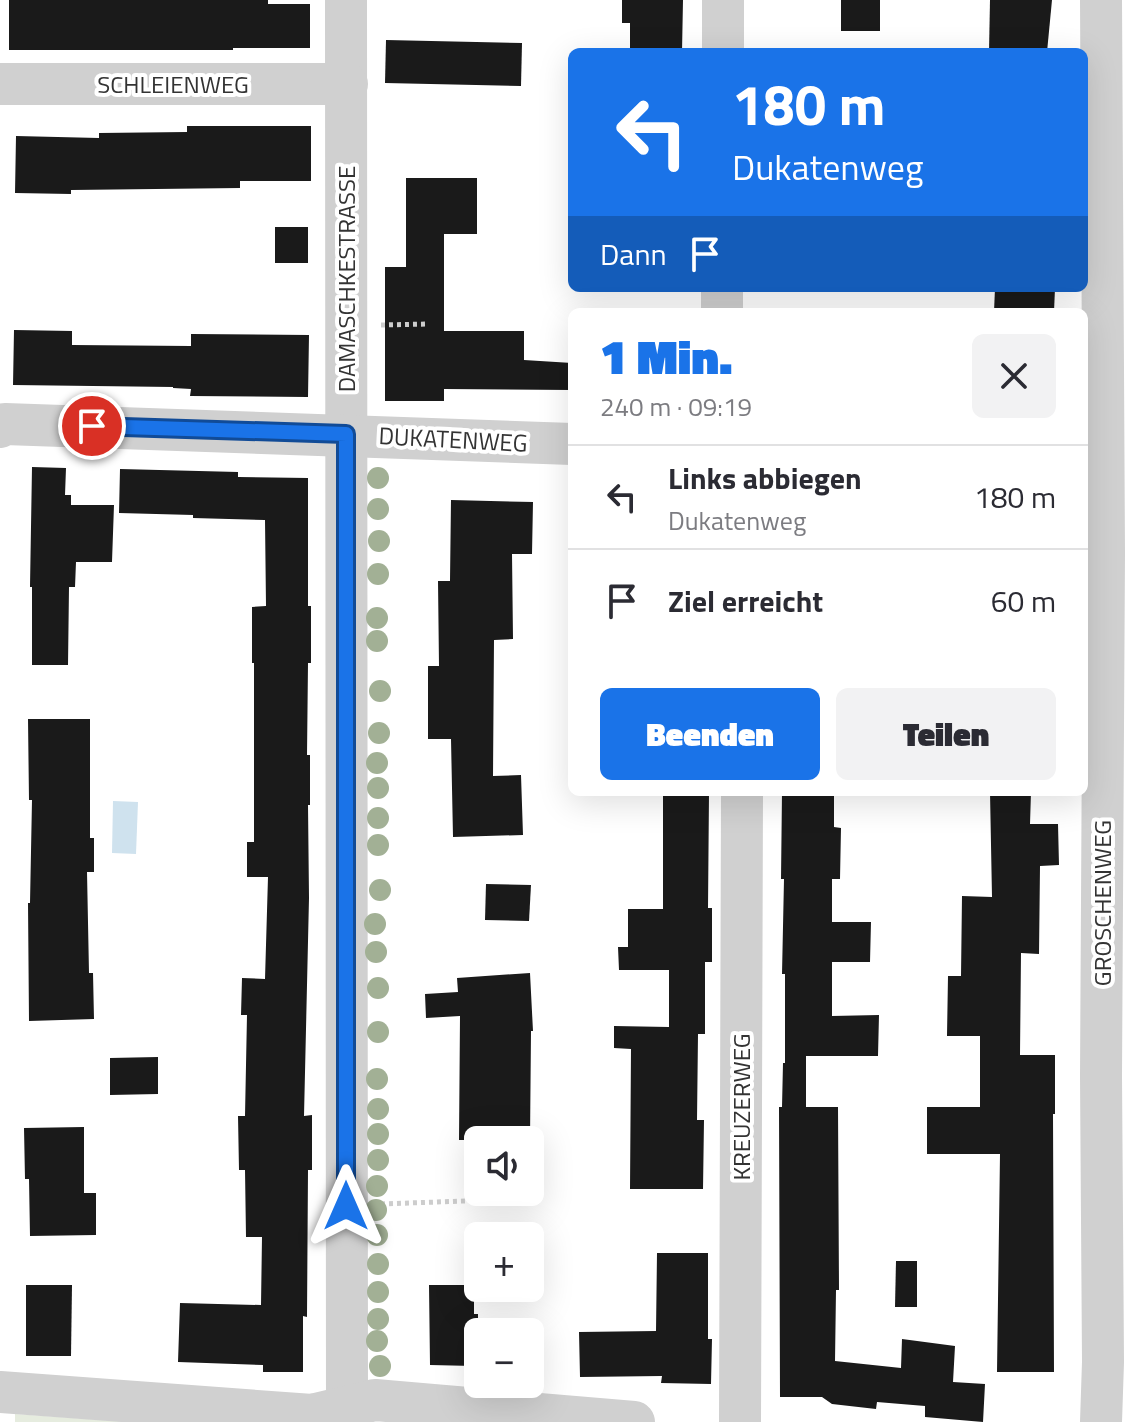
<!DOCTYPE html>
<html lang="de">
<meta charset="utf-8">
<style>
:root{--surface:#fff;--page:#f2f2f3;--text:#2b2b33;--muted:#7c7c81;--line:#e1e1e2;--accent:#1a73e8}
body{margin:0;font-family:"Titillium Web",sans-serif;background:var(--page);color:var(--text);height:100vh;display:flex;flex-direction:column;font-size:30px;white-space:nowrap}
*{box-sizing:border-box;margin:0}
p{font-size:26px;color:var(--muted)}
.icon{flex:none;width:44px;height:44px;fill:none;stroke:currentColor;stroke-width:2;stroke-linecap:round;stroke-linejoin:round}
.map{position:relative;flex:1;overflow:hidden}
.side{position:absolute;left:568px;top:308px;width:520px;height:488px;display:flex;flex-direction:column;background:var(--surface);border-radius:12px;box-shadow:0 8px 32px #0002}
.side>*{flex:none}
.top-card{position:absolute;left:568px;top:48px;width:520px;height:244px;border-radius:12px;box-shadow:0 8px 32px #0002;background:#1a73e8;color:#fff;overflow:hidden}
.controls{position:absolute;left:464px;top:1126px;display:grid;gap:16px}
.controls a{display:grid;place-items:center;width:80px;height:80px;border-radius:12px;background:var(--surface);box-shadow:0 8px 32px #0002;font-size:40px}
.pin{position:absolute;display:grid;place-items:center;width:68px;height:68px;color:#fff;margin:-34px;border:4px solid #fff;border-radius:50%;box-shadow:0 2px 8px #0007}
.me{position:absolute;width:88px;margin:-44px;rotate:0deg;stroke-linejoin:round;filter:drop-shadow(0 0 6px #0008)}
.turn{display:flex;align-items:center;gap:28px;height:168px;padding:0 32px;font-size:36px}
.turn .icon{width:104px;height:104px;stroke-width:2.5}
.turn b{display:block;font-size:56px;line-height:68px}
.then{display:flex;align-items:center;height:76px;padding:0 32px;background:#0003;gap:16px;font-size:30px}
.round{display:grid;place-items:center;flex:none;width:84px;height:84px;border-radius:12px;background:var(--page)}
.head{display:flex;align-items:center;justify-content:space-between;height:136px;padding:0 32px}
h1{font-size:48px;font-weight:800;line-height:60px;color:var(--accent)}
.cta{display:flex;gap:16px;margin-top:auto;padding:16px 32px}
.cta a{flex:1;height:92px;border-radius:12px;background:var(--accent);color:#fff;font-size:32px;font-weight:800;line-height:92px;text-align:center}
.cta a+a{background:var(--page);color:var(--text)}
ul{padding:0;list-style:none}
li{display:flex;align-items:center;gap:24px;height:104px;padding:0 32px;border-top:2px solid var(--line)}
li div{flex:1}
li b{display:block;font-size:30px}
li em{font-style:normal}
.map>svg:first-child{display:block}
.green{fill:#e6ecdf}
.water{fill:#cfe2ee}
.building{fill:#1a1a1a}
.lines{fill:none;stroke-linecap:round;stroke-linejoin:round}
.path{stroke:#cdcdcd;stroke-width:5;stroke-dasharray:4 4;stroke-linecap:butt}
.minor{stroke:#d0d0d0;stroke-width:42}
.tree{fill:#a2b095}
.route-casing{stroke:#114b97;stroke-width:20}
.route{stroke:#1a73e8;stroke-width:14}
.labels{text-anchor:middle;dominant-baseline:central;stroke-width:8;stroke-linejoin:round;paint-order:stroke}
.street-label{font-size:24px;fill:#333;stroke:#fff}
</style>
<div class="map">
<svg width="1136" height="1422" viewBox="0 0 1136 1422">
<rect width="100%" height="100%" fill="#fff"/>
<polygon class="green" points="15,1414 132,1422 15,1422"/>
<polygon class="water" points="113,801 138,802 136,854 112,853"/>
<g class="building">
<polygon points="9,0 268,0 268,4 310,4 310,48 233,48 233,50 9,50"/>
<polygon points="622,0 683,0 682,52 630,52 630,23 622,23"/>
<rect x="841" y="0" width="39" height="31"/>
<polygon points="990,0 1052,0 1047,52 989,52"/>
<polygon points="386,40 522,43 521,86 385,83"/>
<polygon points="187,126 311,126 311,181 240,181 240,188 71,190 71,194 15,193 16,136 99,138 99,133 187,132"/>
<polygon points="406,178 477,178 477,234 444,234 444,331 524,331 524,360 572,363 572,390 444,389 444,401 385,401 385,267 406,267"/>
<rect x="275" y="227" width="33" height="36"/>
<polygon points="995,288 1055,288 1054,312 994,312"/>
<polygon points="14,330 72,331 72,345 191,346 191,334 309,335 308,397 190,396 191,389 173,388 173,387 13,385"/>
<polygon points="32,467 66,468 65,495 71,495 71,505 114,505 112,562 76,562 75,587 69,587 68,665 32,665 32,587 30,587"/>
<polygon points="120,469 238,472 238,477 308,478 308,606 311,606 311,663 308,663 307,755 310,755 310,805 308,805 309,898 304,1116 312,1115 312,1170 308,1170 307,1317 303,1316 303,1372 263,1372 263,1365 178,1362 180,1303 261,1305 262,1237 246,1237 245,1170 239,1170 238,1116 245,1116 247,1015 241,1015 242,978 265,979 268,877 247,877 247,842 254,842 254,663 252,663 252,607 266,606 265,520 193,518 193,515 119,513"/>
<polygon points="451,500 533,502 532,554 512,554 513,639 494,640 493,776 521,775 523,835 453,837 451,739 428,739 428,666 439,666 438,581 450,581"/>
<polygon points="28,719 90,719 90,838 94,838 94,872 87,872 89,973 93,973 94,1019 29,1021 28,903 30,903 32,800 29,800"/>
<polygon points="663,792 709,792 708,908 712,908 712,962 705,962 705,1034 698,1034 697,1120 704,1120 703,1189 630,1189 631,1049 614,1048 614,1026 669,1027 669,970 619,970 618,947 628,947 628,909 663,909"/>
<polygon points="782,792 834,792 834,827 841,828 840,879 832,879 832,922 871,922 870,962 832,962 832,1016 879,1015 878,1056 806,1056 806,1107 838,1107 839,1290 836,1290 835,1361 901,1368 902,1339 955,1346 953,1382 985,1384 983,1422 925,1417 925,1406 877,1402 876,1409 832,1404 822,1397 780,1397 779,1107 782,1107 783,1063 785,1063 785,974 782,974 784,879 781,879"/>
<polygon points="990,792 1031,792 1030,824 1058,824 1059,865 1040,866 1039,954 1021,953 1020,1055 1055,1055 1055,1114 1053,1114 1054,1372 997,1372 1000,1154 927,1154 927,1107 980,1107 980,1036 947,1036 948,976 961,976 962,896 992,897"/>
<polygon points="486,884 531,885 529,921 485,920"/>
<polygon points="530,973 533,1031 531,1031 530,1140 459,1140 460,1016 426,1018 425,994 458,992 457,978"/>
<polygon points="158,1057 158,1094 110,1095 110,1058"/>
<polygon points="84,1127 84,1193 96,1193 96,1235 30,1236 29,1179 25,1179 24,1128"/>
<polygon points="657,1253 708,1253 708,1339 712,1339 711,1384 661,1383 662,1376 580,1377 579,1332 656,1331"/>
<polygon points="896,1261 917,1261 917,1307 895,1307"/>
<polygon points="26,1285 72,1285 71,1356 26,1356"/>
<polygon points="429,1285 474,1285 474,1314 478,1314 478,1359 474,1359 474,1366 430,1365"/>
</g>
<g class="lines">
<g class="path">
<polyline points="381,325 428,324"/>
<polyline points="381,1204 520,1199"/>
</g>
<g class="minor">
<polyline points="346,0 347,1422"/>
<polyline points="723,52 723,0"/>
<polyline points="0,84 347,84"/>
<polyline points="722,312 722,288"/>
<path d="M0,427l5,-3c189,6 378,12 567,20"/>
<polyline points="0,1392 312,1415 375,1400 634,1422"/>
<polyline points="740,1422 742,792"/>
<polyline points="1101,1422 1103,1362 1101,1076 1104,554 1101,0"/>
</g>
</g>
<g class="tree">
<circle cx="378" cy="478" r="11"/>
<circle cx="378" cy="509" r="11"/>
<circle cx="379" cy="541" r="11"/>
<circle cx="378" cy="574" r="11"/>
<circle cx="377" cy="618" r="11"/>
<circle cx="377" cy="641" r="11"/>
<circle cx="380" cy="691" r="11"/>
<circle cx="379" cy="733" r="11"/>
<circle cx="377" cy="763" r="11"/>
<circle cx="378" cy="788" r="11"/>
<circle cx="378" cy="818" r="11"/>
<circle cx="378" cy="845" r="11"/>
<circle cx="380" cy="890" r="11"/>
<circle cx="375" cy="924" r="11"/>
<circle cx="376" cy="952" r="11"/>
<circle cx="378" cy="988" r="11"/>
<circle cx="378" cy="1032" r="11"/>
<circle cx="377" cy="1079" r="11"/>
<circle cx="378" cy="1109" r="11"/>
<circle cx="378" cy="1134" r="11"/>
<circle cx="378" cy="1160" r="11"/>
<circle cx="377" cy="1186" r="11"/>
<circle cx="376" cy="1210" r="11"/>
<circle cx="377" cy="1235" r="11"/>
<circle cx="378" cy="1264" r="11"/>
<circle cx="378" cy="1292" r="11"/>
<circle cx="378" cy="1319" r="11"/>
<circle cx="377" cy="1341" r="11"/>
<circle cx="380" cy="1366" r="11"/>
</g>
<g class="lines">
<g class="route-casing">
<polyline id="route" points="92,426 346,434 346,1206"/>
</g>
<use href="#route" class="route"/>
</g>
<g class="labels">
<g class="street-label">
<text x="173" y="84">SCHLEIENWEG</text>
<text transform="translate(346 279) rotate(-90)">DAMASCHKESTRASSE</text>
<text transform="translate(453 439) rotate(3)">DUKATENWEG</text>
<text transform="translate(1102 903) rotate(-90)">GROSCHENWEG</text>
<text transform="translate(741 1107) rotate(-90)">KREUZERWEG</text>
</g>
</g>
</svg>
<div class="controls">
<a><svg class="icon" aria-label="sound" viewBox="0 0 24 24"><path d="M4 9h4l5-4v14l-5-4H4zM17 9q2 3 0 6"/></svg></a>
<a>+</a>
<a>−</a>
</div>
<div class="pin" style="left:92px;top:426px;background:#d93025"><svg class="icon" aria-label="arrive" viewBox="0 0 24 24"><path d="M6 21V4h12l-3 4 3 4H6"/></svg></div>
<svg class="me" style="left:346px;top:1206px" viewBox="-20 -20 40 40"><path d="M0-17L14 15 0 8-14 15z" fill="#1a73e8" stroke="#fff" stroke-width="4"/></svg>
<div class="top-card">
<div class="turn"><svg class="icon" aria-label="left" viewBox="0 0 24 24"><path d="M17 20v-9H6M10 6l-5 5 5 5"/></svg><div><b>180 m</b>Dukatenweg</div></div>
<div class="then">Dann<svg class="icon" aria-label="arrive" viewBox="0 0 24 24"><path d="M6 21V4h12l-3 4 3 4H6"/></svg></div>
</div>
<section class="side">
<div class="head"><div><h1>1 Min.</h1><p>240 m · 09:19</p></div><a class="round"><svg class="icon" aria-label="close" viewBox="0 0 24 24"><path d="M6 6l12 12M18 6L6 18"/></svg></a></div>
<ul>
<li><svg class="icon" aria-label="left" viewBox="0 0 24 24"><path d="M17 20v-9H6M10 6l-5 5 5 5"/></svg><div><b>Links abbiegen</b><p>Dukatenweg</p></div><em>180 m</em></li>
<li><svg class="icon" aria-label="arrive" viewBox="0 0 24 24"><path d="M6 21V4h12l-3 4 3 4H6"/></svg><div><b>Ziel erreicht</b></div><em>60 m</em></li>
</ul>
<div class="cta"><a>Beenden</a><a>Teilen</a></div>
</section>
</div>
